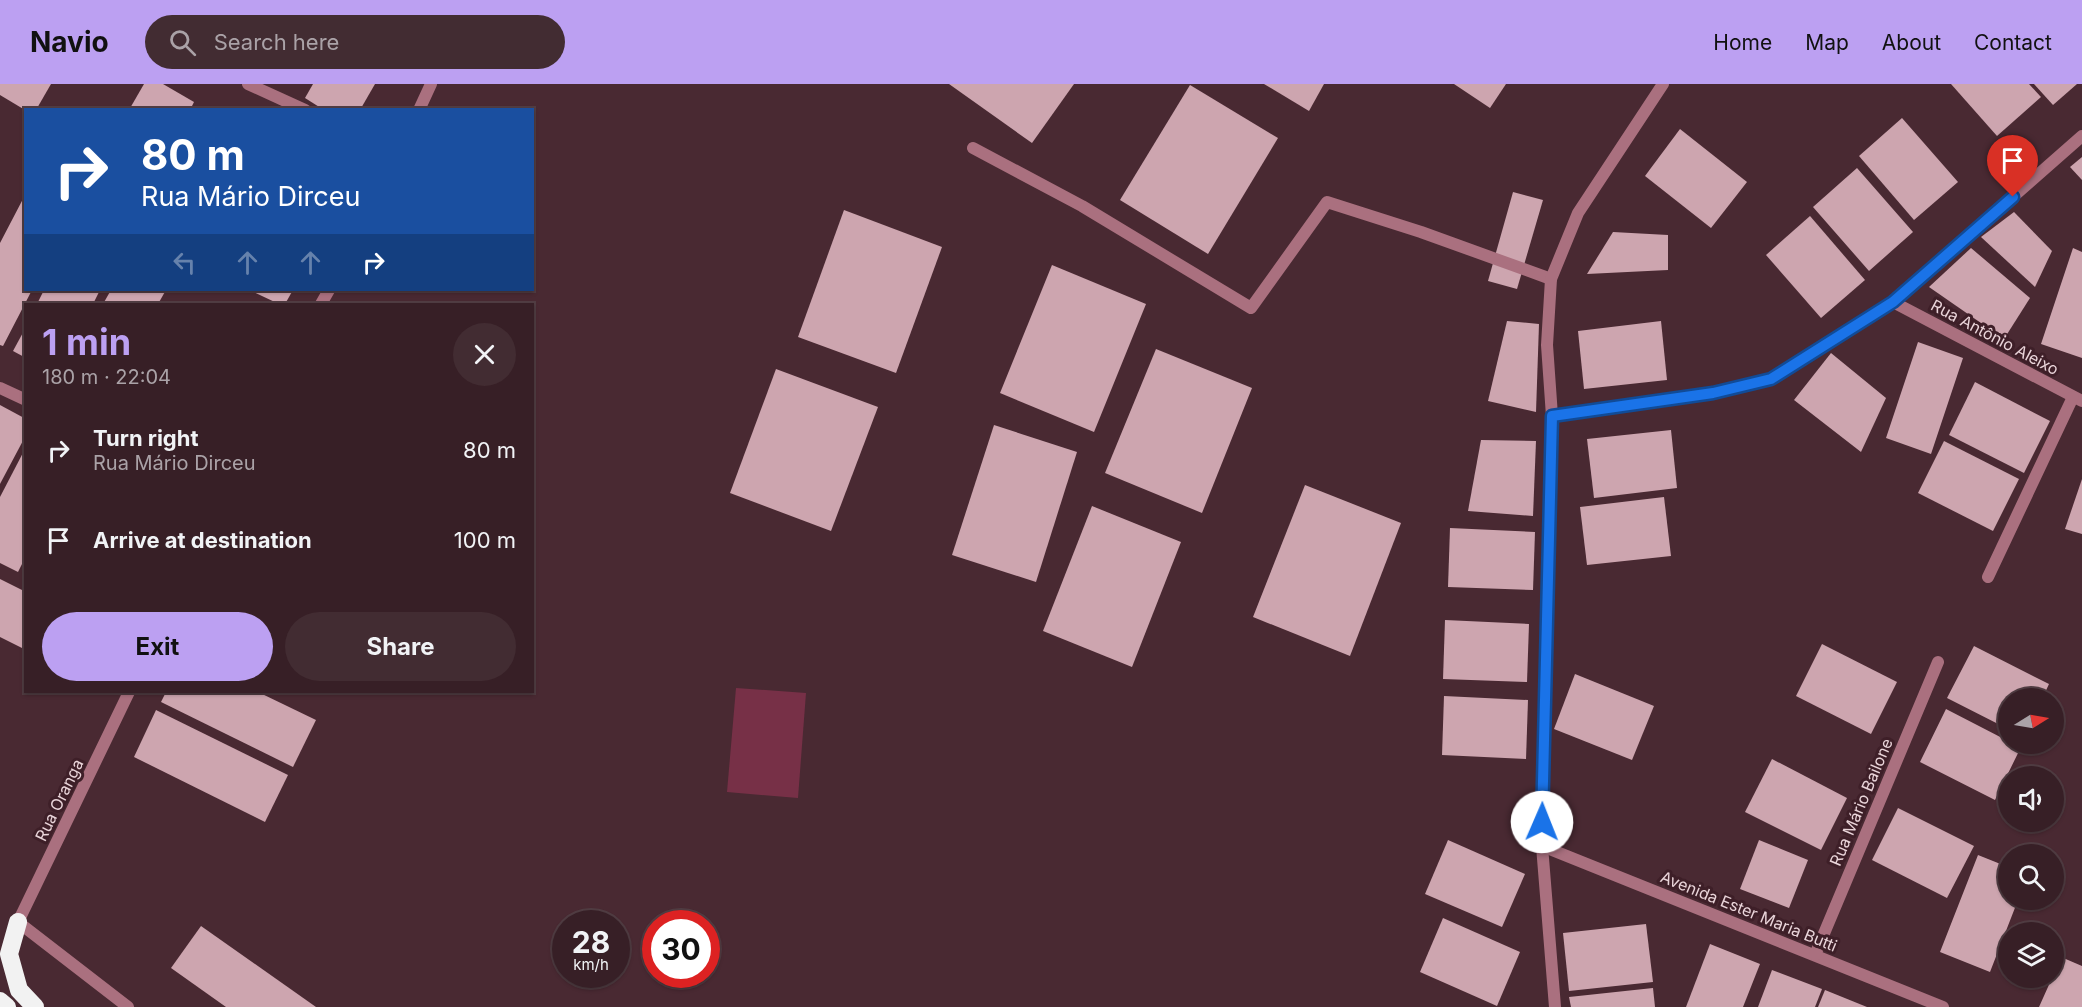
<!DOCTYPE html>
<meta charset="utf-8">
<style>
:root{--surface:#371f26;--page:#422c32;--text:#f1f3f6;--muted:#aaa2a7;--line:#513d43;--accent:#bca0f2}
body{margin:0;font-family:Inter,sans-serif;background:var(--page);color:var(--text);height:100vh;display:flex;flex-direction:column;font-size:22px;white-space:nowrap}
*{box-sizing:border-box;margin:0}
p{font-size:20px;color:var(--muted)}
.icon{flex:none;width:33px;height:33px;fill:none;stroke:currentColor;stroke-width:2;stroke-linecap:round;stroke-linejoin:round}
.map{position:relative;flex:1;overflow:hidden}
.panel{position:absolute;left:24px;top:219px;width:510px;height:390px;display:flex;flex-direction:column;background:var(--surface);border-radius:0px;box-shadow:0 2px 4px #0004,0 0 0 2px var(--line)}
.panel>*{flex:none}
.hud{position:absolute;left:24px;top:24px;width:510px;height:183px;border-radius:0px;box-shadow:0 2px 4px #0004,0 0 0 2px var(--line);background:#1a4fa0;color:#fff;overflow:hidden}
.needle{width:39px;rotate:79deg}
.controls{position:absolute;left:1998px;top:604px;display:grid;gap:12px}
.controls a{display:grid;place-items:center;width:66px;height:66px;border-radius:50%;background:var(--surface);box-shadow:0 2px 4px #0004,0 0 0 2px var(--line);font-size:30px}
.speed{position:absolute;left:552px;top:826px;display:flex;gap:12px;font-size:30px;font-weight:700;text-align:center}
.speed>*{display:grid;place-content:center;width:78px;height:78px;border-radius:50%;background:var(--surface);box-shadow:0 2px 4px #0004,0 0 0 2px var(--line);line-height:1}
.speed small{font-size:15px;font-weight:400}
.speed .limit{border:9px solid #d22;background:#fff;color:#111}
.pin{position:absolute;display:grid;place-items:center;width:51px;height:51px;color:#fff;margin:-62px -26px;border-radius:50% 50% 50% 0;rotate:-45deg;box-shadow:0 0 6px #0007}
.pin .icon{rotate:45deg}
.me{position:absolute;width:66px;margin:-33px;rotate:1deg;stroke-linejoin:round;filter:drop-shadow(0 0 4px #0008)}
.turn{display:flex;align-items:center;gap:21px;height:126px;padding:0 18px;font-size:27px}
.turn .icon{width:78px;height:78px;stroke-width:2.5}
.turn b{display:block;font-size:42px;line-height:51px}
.lanes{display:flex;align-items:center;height:57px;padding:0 18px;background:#0003;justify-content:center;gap:30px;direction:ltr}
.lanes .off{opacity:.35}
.round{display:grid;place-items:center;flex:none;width:63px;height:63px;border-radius:32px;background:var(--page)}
.headline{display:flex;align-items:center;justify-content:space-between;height:102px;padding:0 18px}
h1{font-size:36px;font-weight:700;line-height:45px;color:var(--accent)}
.cta{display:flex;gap:12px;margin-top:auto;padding:12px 18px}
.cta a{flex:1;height:69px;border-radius:36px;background:var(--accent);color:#111;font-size:24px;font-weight:700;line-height:69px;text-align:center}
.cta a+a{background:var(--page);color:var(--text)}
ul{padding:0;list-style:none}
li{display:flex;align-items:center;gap:18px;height:90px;padding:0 18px}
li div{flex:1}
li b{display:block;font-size:22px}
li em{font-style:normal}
header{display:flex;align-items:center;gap:36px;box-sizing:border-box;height:84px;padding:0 30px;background:var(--accent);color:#111}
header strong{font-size:28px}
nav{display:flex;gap:33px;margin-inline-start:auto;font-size:21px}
.search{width:420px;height:54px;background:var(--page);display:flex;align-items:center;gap:15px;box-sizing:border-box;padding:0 21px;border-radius:33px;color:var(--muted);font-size:22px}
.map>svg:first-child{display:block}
.green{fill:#773047}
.building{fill:#cda5af}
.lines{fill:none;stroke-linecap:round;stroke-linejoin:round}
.service{stroke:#aa707f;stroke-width:12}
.minor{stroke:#aa707f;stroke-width:12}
.motorway{stroke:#f2f2f2;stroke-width:18}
.route-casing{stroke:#114b97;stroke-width:15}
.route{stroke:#1a73e8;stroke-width:10}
.labels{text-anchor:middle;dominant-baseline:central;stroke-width:6;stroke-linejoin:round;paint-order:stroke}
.street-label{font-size:16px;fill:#ead5da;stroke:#3e1f28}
</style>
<header>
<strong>Navio</strong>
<div class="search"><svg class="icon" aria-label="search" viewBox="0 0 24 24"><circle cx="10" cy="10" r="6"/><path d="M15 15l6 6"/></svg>Search here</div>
<nav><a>Home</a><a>Map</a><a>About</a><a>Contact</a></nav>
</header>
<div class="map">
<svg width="2082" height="923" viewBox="0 0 2082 923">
<rect width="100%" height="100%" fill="#492932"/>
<polygon class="green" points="736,604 806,609 798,714 727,708"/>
<g class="building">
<polygon points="0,0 51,0 36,26 25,26 0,11"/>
<polygon points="144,0 163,0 194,18 190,26 129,26"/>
<polygon points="313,0 375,0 360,26 324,26 305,14"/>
<polygon points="949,0 1074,0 1032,59"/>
<polygon points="1264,0 1324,0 1309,27"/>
<polygon points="1454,0 1506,0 1490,24"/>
<polygon points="1951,0 2029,0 2041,13 1997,52"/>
<polygon points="2034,0 2077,0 2053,21"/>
<polygon points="1190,1 1278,54 1208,170 1120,116"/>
<polygon points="1902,34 1958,98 1914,136 1859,72"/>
<polygon points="1680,45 1747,98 1711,144 1645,92"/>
<polygon points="2082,73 2082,96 2070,83"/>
<polygon points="1857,84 1913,148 1869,187 1813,123"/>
<polygon points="1513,108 1543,116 1517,205 1488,197"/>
<polygon points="24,113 26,114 26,206 32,206 3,262 0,261 0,159"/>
<polygon points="844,126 942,163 896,289 798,253"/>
<polygon points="2014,128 2052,167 2035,203 1981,153"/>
<polygon points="1810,132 1865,196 1821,234 1766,171"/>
<polygon points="1613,148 1668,151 1668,186 1587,190"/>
<polygon points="1971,164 2030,214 2004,255 1929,203"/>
<polygon points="2073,164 2082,168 2082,274 2041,260"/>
<polygon points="1052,181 1146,220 1094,348 1000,309"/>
<polygon points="44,206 100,206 93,220 37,220"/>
<polygon points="111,206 166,206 158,220 103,220"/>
<polygon points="249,206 293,206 285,220 279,220"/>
<polygon points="1507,237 1539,240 1536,328 1488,317"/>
<polygon points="1661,237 1667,296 1584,305 1578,247"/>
<polygon points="26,243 26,274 13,267"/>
<polygon points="1918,258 1963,274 1931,370 1886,354"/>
<polygon points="1156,265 1252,304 1202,429 1105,389"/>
<polygon points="1831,269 1886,314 1861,368 1794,316"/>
<polygon points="776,285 878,323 831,447 730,409"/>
<polygon points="1975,298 2050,337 2024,389 1949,351"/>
<polygon points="0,321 26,335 26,351 0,400"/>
<polygon points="994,341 1077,368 1036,498 952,471"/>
<polygon points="1671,346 1677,404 1594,414 1587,355"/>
<polygon points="1481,356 1536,357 1533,432 1468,427"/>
<polygon points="1944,357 2019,395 1993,447 1918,409"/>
<polygon points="26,363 26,472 18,488 0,479 0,413"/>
<polygon points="2082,395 2082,450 2065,445"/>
<polygon points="1305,401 1401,439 1350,572 1253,533"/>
<polygon points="1664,413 1671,472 1587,481 1580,423"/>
<polygon points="1092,422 1181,458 1132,583 1043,547"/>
<polygon points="1450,444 1535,448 1533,506 1448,503"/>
<polygon points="0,495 26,508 26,566 0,553"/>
<polygon points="1445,536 1529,540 1527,598 1443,595"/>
<polygon points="1822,560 1897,598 1871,650 1796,612"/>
<polygon points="1974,562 2049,600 2042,615 2008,615 2008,645 1947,614"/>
<polygon points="1575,590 1654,622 1632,676 1554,645"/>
<polygon points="166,608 258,608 316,636 293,683 161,618"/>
<polygon points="1444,612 1528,616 1526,675 1442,671"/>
<polygon points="1946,625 2008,657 2008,660 2015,660 2021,663 1995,716 1920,678"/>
<polygon points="156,626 288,691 265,738 134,673"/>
<polygon points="1772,675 1847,714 1821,766 1745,728"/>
<polygon points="1898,724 1974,762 1947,814 1872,776"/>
<polygon points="1448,756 1525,790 1502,843 1425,810"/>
<polygon points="1759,756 1808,776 1789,824 1740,805"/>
<polygon points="1978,771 2008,783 2008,816 2018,816 1990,888 1940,868"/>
<polygon points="1443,834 1520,868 1497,922 1420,888"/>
<polygon points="1646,840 1653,898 1569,907 1563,849"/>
<polygon points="201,842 316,923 226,923 171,884"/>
<polygon points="1710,860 1760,880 1743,923 1686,923"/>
<polygon points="2061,873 2082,882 2082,923 2039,923 2052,894 2054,894"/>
<polygon points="1772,886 1822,905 1815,923 1758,923"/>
<polygon points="1653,904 1655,923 1571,923 1569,913"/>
<polygon points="1825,906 1867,923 1818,923"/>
</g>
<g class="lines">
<g class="service">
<polyline points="973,64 1082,122 1251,224 1327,118 1421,148 1551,195"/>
<polyline points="18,838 128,923"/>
</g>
<g class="minor">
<polyline points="248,0 305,26"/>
<polyline points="419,26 431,0"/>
<polyline points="1893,218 2082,317"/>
<polyline points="321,220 329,206"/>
<polyline points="0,304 26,316"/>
<polyline points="1552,332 1713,309 1771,295 1893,218 2082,52"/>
<polyline points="1988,493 2073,313"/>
<polyline points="1542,762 1943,923"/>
<polyline points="18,838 129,608"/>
<polyline points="1815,871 1938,578"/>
<polyline points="1555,923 1542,762 1552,332 1547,261 1551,195 1578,129 1663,0"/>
</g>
<g class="motorway">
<polyline points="18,838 9,870 19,906 35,923"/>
<polyline points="0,917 7,923"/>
</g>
</g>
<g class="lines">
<g class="route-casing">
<polyline id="route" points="1542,738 1552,332 1713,309 1771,295 1893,218 2013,113"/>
</g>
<use href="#route" class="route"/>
</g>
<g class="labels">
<g class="street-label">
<text transform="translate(1995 253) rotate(28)">Rua Antônio Aleixo</text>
<text transform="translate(59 716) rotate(-64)">Rua Oranga</text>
<text transform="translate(1861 718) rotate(-67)">Rua Mário Bailone</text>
<text transform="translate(1749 827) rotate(22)">Avenida Ester Maria Butti</text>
</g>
</g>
</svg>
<div class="controls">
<a><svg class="needle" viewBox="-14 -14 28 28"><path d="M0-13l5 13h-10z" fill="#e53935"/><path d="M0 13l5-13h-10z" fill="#aaa2a7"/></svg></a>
<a><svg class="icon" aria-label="sound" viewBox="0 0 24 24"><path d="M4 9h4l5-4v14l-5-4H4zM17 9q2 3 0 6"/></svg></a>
<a><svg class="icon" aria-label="search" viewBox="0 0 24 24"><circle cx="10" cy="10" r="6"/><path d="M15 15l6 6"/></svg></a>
<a><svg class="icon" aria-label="layers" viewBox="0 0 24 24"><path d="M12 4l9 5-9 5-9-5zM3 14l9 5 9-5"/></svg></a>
</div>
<div class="speed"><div>28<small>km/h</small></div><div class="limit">30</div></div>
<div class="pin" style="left:2013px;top:113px;background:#d93025"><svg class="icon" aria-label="arrive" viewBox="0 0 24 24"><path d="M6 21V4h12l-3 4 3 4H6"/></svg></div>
<svg class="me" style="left:1542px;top:738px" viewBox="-20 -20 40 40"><circle r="19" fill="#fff"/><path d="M0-13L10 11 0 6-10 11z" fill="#1a73e8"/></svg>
<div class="hud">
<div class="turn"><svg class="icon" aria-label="right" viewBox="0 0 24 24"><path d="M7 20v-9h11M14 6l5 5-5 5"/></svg><div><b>80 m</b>Rua Mário Dirceu</div></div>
<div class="lanes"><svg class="icon off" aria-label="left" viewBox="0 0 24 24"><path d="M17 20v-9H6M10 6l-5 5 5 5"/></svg><svg class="icon off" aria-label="ahead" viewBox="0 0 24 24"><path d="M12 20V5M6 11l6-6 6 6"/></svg><svg class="icon off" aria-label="ahead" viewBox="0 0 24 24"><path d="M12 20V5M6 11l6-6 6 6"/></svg><svg class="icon" aria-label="right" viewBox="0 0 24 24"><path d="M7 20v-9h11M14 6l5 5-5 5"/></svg></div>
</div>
<section class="panel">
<div class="headline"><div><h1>1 min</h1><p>180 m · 22:04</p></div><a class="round"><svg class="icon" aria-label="close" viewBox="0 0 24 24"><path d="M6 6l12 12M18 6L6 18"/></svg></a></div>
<ul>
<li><svg class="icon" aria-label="right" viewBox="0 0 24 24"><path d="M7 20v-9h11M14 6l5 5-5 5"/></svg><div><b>Turn right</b><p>Rua Mário Dirceu</p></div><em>80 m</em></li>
<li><svg class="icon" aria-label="arrive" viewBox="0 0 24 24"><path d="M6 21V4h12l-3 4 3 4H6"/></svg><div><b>Arrive at destination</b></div><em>100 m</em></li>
</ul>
<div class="cta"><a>Exit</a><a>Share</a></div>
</section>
</div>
